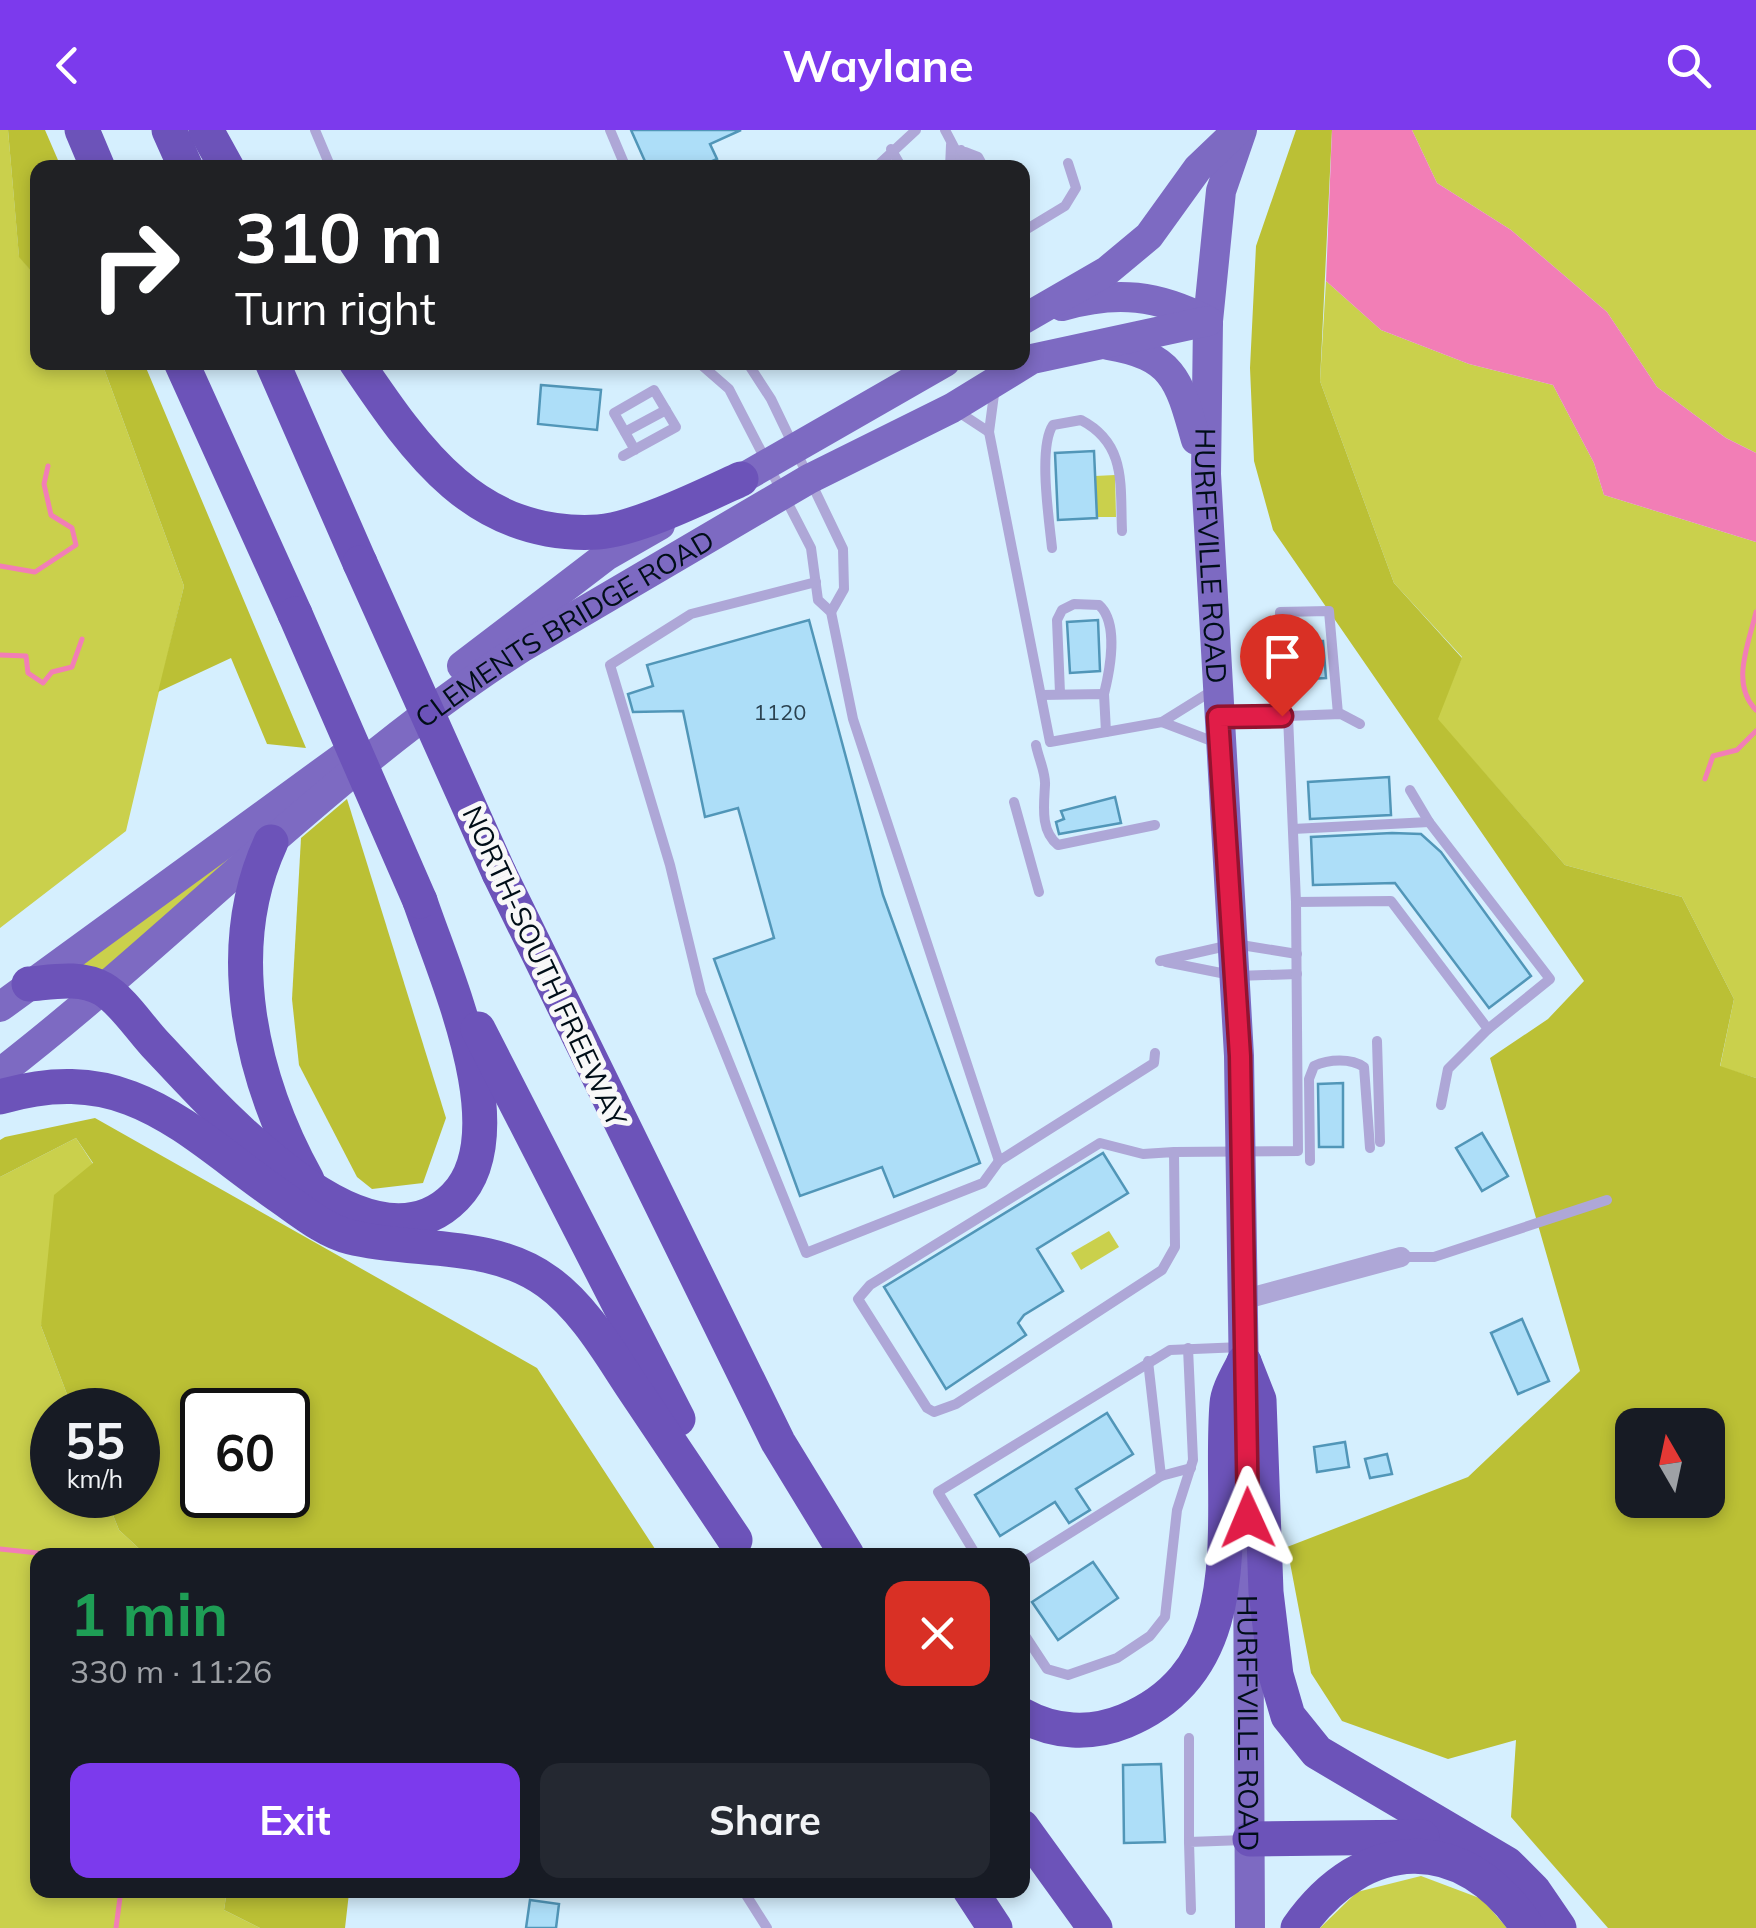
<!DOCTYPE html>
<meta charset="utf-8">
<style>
:root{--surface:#171b24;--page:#242831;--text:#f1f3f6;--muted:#9ea1a6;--accent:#7c3aed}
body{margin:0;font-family:Mulish,sans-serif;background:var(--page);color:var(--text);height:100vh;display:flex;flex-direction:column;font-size:38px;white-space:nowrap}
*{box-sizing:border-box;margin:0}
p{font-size:32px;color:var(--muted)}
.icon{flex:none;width:55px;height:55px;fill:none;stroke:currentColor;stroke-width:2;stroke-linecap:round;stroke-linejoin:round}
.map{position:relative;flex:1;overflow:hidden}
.panel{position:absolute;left:30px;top:1418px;width:1000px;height:350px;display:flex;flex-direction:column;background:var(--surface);border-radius:20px;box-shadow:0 5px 15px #0003}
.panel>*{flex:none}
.top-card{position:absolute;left:30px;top:30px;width:1000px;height:210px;border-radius:20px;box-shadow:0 5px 15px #0003;background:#202124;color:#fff;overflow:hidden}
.needle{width:65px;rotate:351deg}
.controls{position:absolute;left:1615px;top:1278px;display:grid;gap:20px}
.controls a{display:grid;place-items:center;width:110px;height:110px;border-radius:20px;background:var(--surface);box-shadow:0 5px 15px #0003;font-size:50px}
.speed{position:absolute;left:30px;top:1258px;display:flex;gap:20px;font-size:50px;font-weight:700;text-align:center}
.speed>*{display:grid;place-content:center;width:130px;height:130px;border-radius:50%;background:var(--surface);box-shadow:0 5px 15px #0003;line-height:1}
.speed small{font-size:25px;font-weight:400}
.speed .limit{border:5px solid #111;border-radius:15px;background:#fff;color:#111}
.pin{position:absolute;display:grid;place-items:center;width:85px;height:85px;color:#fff;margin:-102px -42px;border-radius:50% 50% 50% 0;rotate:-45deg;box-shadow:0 0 10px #0007}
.pin .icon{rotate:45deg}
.me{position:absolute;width:110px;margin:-55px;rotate:359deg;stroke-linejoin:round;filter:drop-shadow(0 0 8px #0008)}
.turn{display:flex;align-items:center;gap:35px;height:210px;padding:0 40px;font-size:45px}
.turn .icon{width:130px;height:130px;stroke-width:2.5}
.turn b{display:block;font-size:70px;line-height:85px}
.round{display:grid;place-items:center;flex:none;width:105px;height:105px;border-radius:20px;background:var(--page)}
.headline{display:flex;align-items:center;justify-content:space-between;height:170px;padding:0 40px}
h1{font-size:60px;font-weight:700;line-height:75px;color:#1e9e55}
.primary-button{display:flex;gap:20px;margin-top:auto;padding:20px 40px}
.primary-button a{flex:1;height:115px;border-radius:20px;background:var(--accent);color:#fff;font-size:40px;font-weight:700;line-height:115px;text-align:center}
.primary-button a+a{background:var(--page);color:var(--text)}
header{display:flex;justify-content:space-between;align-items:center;height:130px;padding:0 40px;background:var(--accent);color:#fff;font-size:45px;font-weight:700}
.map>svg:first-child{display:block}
.green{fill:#cad04c}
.forest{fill:#bbc035;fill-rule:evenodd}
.water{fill:#f27eb6}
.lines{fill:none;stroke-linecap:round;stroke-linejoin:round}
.stream{stroke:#f27eb6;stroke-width:5}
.building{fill:#addef8;stroke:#5196b8;stroke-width:2.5}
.service{stroke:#aea7d7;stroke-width:10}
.minor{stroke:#aea7d7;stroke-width:20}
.primary{stroke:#7d6ac2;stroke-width:30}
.motorway{stroke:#6c53b9;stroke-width:35}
.motorway-bridge{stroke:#6c53b9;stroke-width:35}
.route-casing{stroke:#92132f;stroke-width:25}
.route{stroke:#e11d48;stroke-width:18}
.labels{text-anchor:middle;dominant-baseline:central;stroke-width:10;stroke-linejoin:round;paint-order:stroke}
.number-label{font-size:22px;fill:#2b4250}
.street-label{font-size:28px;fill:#000e18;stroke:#f8f8f8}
</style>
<header><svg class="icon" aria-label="back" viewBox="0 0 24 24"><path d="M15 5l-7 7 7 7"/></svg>Waylane<svg class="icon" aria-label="search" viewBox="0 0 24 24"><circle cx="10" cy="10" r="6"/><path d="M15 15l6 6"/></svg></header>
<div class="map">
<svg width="1756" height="1798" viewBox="0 0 1756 1798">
<rect width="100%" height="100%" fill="#d5effe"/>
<g class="green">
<polygon points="0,0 8,0 19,126 37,148 38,232 102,233 184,456 126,701 0,798"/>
<polygon points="1412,0 1756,0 1756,323 1726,308 1657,257 1607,182 1511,100 1437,53"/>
<polygon points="1326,151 1381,200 1469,234 1553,255 1594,333 1604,365 1756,412 1756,948 1720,937 1734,869 1682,767 1565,735 1437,589 1462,527 1394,453 1320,251"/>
<polygon points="1115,345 1116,387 1097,387 1095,346"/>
<polygon points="234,724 105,842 77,834"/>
<polygon points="76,1008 93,1034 41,1196 73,1280 52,1280 52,1365 105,1365 119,1400 146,1425 38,1425 38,1760 227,1760 224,1780 260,1798 0,1798 0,1047"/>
<polygon points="1109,1101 1119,1117 1081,1140 1071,1123"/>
<polygon points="1421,1746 1482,1769 1507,1798 1320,1798 1357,1762"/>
</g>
<g class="forest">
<polygon points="8,0 45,0 61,37 38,38 37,148 19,127"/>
<path d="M1296,0h36l-12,251 74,202 68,75 -24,61 127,146 117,32 52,102 -14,67 36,12v850h-148l-97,-111 5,-77 -68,19 -106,-38 -31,-48 -24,-126 181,-70 112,-106 -90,-313 58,-39 36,-38 -311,-451 -19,-69 -4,-93 6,-122zM1632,1295h76v75h-76z"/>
<polygon points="102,233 144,233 306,618 267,614 231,528 158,562 184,456"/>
<polygon points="347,669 446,988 423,1053 372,1059 357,1047 299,935 292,869 301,708"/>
<path d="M95,988l442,250 122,187h-513l-27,-25 -14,-35h33v-85h-65l-32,-84 13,-131 39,-32 -17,-25 -76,39v-37l5,-3zM203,1280h85v85h-86z"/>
<polygon points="227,1760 356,1760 349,1763 345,1798 260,1798 224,1780"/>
</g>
<polygon class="water" points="1332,0 1412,0 1437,53 1511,100 1607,182 1657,257 1726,308 1756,323 1756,412 1604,365 1594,333 1553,255 1469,234 1381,200 1326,151"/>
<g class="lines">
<g class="stream">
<polyline points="0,436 35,442 76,415 72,398 51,385 44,354 48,336"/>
<path d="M1756,482c-7,31 -26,72 0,98"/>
<polyline points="0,525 26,526 28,543 43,553 52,542 72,537 82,509"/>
<polyline points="1705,649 1713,626 1737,620 1756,601"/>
<polyline points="0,1419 57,1425"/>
<polyline points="116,1798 121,1760"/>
</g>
</g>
<g class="building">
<polygon points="631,0 741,0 710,14 717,29 697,38 648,38"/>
<polygon points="541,255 601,260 597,300 538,294"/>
<polygon points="1094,321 1097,388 1058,390 1055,323"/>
<polygon points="809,490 883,765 980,1033 894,1067 882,1037 800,1066 714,829 774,808 738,678 705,687 683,581 633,582 628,564 653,556 647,535"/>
<polygon points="1098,490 1100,541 1070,543 1067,492"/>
<polygon points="1323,511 1326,548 1290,550 1289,512"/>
<polygon points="1389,647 1391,685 1310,689 1308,652"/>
<polygon points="1115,667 1121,693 1059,704 1056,692 1064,689 1061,681"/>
<polygon points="1392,703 1421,704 1441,722 1531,846 1489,878 1395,753 1313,755 1311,707"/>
<polygon points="1343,953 1343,1017 1319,1017 1318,954"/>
<polygon points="1482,1003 1508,1046 1482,1061 1456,1018"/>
<polygon points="1103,1023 1128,1063 1037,1119 1063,1161 1024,1185 1018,1193 1026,1205 946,1259 884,1157"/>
<polygon points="1522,1189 1549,1251 1518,1264 1491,1203"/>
<polygon points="1107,1283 1133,1324 1076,1359 1090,1380 1069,1393 1055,1372 1000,1406 975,1365"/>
<polygon points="1345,1312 1349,1337 1317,1342 1314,1317"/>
<polygon points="1387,1324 1392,1344 1370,1348 1365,1329"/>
<polygon points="1093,1432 1118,1468 1058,1510 1032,1472"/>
<polygon points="1161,1634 1165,1712 1124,1713 1123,1635"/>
<polygon points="530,1770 559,1774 556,1798 526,1798"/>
</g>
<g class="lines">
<g class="service">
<polyline points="315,0 331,38"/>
<polyline points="610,0 626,38"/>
<polyline points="945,0 965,38"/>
<polyline points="891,19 902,38"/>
<polyline points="961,20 973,38"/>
<polyline points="965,22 978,27 984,38"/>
<polyline points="875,38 916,0"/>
<polyline points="950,38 951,15"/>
<polyline points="1022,102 1065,76 1076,58 1068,33"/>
<polyline points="698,232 729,259 811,418 818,470 831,482 853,589 999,1031 1154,933 1155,923"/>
<polyline points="747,232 771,269 843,419 844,459 831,482"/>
<polyline points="995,257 989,302 1050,612 1162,592 1215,559"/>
<polyline points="957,281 989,302"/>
<polyline points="625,302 666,280"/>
<polyline points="623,326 676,297 654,260 614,283 635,320"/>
<path d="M1052,418c-3,-29 -14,-101 1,-123l28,-5c46,24 39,65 41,111"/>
<polyline points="816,452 691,484 610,535 670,735 701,863 806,1123 983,1053 999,1031"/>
<path d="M1060,563l-3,-73 5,-10 12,-6 25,1c20,18 11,65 5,89"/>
<polyline points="1041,565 1104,564 1106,602"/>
<polyline points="1224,587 1287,586"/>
<polyline points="1282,587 1280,482 1329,481 1338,584"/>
<polyline points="1162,592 1217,613"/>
<path d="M1036,615c2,12 10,28 9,40 -1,20 -5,46 13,60l97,-20"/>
<polyline points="1410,660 1429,692 1550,849 1488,899"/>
<polyline points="1014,672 1039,762"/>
<polyline points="1293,699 1429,692"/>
<polyline points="1296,772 1288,586 1341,584 1360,594"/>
<polyline points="1160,831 1235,814 1297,824"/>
<polyline points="1166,832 1236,846 1297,844"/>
<polyline points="1377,911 1380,1012"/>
<polyline points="1174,1022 1143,1024 1100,1013 870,1155 858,1169 927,1278 934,1282 956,1274 1162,1140 1175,1117 1174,1022 1298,1021 1296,772 1391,771 1488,899 1448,939 1441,975"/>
<path d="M1310,1031l-1,-82 5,-13c15,-7 37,-8 50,1l6,81"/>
<polyline points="1401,1127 1434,1127 1607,1070"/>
<polyline points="1148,1231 1161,1346 1191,1338"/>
<polyline points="976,1425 938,1362 1170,1220 1242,1217"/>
<polyline points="1022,1433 1161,1346"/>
<polyline points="1022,1501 1047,1539 1068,1545 1117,1528 1150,1506 1165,1487 1177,1380 1193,1330 1188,1218"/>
<polyline points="1189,1608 1189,1712"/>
<polyline points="743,1760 767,1798"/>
<polyline points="1191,1780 1189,1712 1244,1710"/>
</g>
<polyline class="minor" points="1242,1170 1401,1127"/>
<g class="primary">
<path id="s1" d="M1242,0l-21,61 -13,130 -2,153 33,582 5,326"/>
<path d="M1062,176c55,-16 96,-11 146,15"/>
<polyline points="1022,190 1107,141 1149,106 1198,38 1238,0"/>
<path d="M1108,215c66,11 71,35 88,95"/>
<polyline points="722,360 945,232"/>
<polyline points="462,536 606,426 660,395"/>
<polyline points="0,877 350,622"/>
<path id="s2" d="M0,943c177,-137 332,-304 521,-425l288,-169 143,-71 80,-49 176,-38"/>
<path id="s3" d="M1248,1413l2,385"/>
</g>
<g class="motorway">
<polyline points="82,0 98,38"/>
<polyline points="169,0 186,38"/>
<polyline points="206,0 227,38"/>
<polyline points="181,232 295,484"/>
<polyline points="272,232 360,433"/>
<path d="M356,232c61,90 120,177 242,170 39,-3 106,-36 143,-53"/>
<path d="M271,712c-50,108 -20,237 36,338"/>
<polyline points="499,743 778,1312 847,1425"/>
<path d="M29,854c24,-2 51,-8 74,5 19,11 37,39 52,55 57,60 213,242 300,153 63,-64 -11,-224 -35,-296"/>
<polyline points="478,899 678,1289"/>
<path d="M0,967c127,-37 183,31 278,98 22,15 47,36 72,42 65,16 141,3 198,45 36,26 61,70 85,106 34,51 68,101 102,152"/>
<polyline points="1244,1232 1259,1270 1266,1462 1276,1545 1288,1586 1317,1622 1507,1734 1533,1760 1559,1798"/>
<path d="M1022,1585c32,18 69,20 103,6 131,-54 93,-206 102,-317 1,-14 11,-29 17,-42"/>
<polyline points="1022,1697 1095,1798"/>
<polyline points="1250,1709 1422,1707"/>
<polyline points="970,1760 995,1798"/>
<path d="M1298,1798c65,-93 166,-98 230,0"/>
</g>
<g class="motorway-bridge">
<polyline points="360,433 499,743"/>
<polyline points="295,484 420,771"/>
</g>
</g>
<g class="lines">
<g class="route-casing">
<polyline id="route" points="1248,1388 1240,926 1218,587 1282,586"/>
</g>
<use href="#route" class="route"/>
</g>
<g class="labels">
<g class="number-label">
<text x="780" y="582">1120</text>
</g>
<g class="street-label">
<text stroke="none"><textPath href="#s1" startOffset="430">HURFFVILLE ROAD</textPath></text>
<text stroke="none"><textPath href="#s2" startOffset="720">CLEMENTS BRIDGE ROAD</textPath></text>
<text transform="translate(545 836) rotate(65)">NORTH-SOUTH FREEWAY</text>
<text stroke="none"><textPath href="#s3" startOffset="180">HURFFVILLE ROAD</textPath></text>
</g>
</g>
</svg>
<div class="controls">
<a><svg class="needle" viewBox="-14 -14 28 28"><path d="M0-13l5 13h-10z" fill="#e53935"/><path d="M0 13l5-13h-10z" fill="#9ea1a6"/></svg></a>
</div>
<div class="speed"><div>55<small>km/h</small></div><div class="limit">60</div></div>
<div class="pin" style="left:1282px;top:586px;background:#d93025"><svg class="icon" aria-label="arrive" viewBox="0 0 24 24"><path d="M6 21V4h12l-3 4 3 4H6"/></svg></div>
<svg class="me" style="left:1248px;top:1388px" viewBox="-20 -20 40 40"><path d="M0-17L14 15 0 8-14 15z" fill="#e11d48" stroke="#fff" stroke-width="4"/></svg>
<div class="top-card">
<div class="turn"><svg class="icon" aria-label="right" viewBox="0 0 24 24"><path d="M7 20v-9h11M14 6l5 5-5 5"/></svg><div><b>310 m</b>Turn right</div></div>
</div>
<section class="panel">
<div class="headline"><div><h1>1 min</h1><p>330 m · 11:26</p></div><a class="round" style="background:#d93025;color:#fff"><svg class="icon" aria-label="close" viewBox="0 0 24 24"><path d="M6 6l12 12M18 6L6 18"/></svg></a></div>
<div class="primary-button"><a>Exit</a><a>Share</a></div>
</section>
</div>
